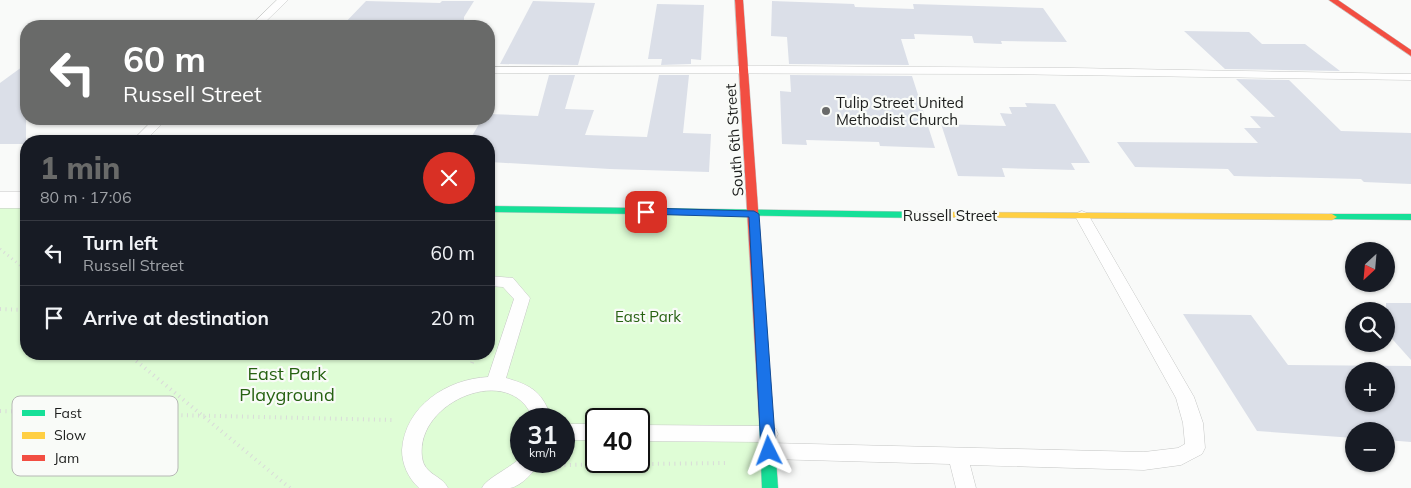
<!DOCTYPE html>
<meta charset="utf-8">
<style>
:root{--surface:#171b24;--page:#242831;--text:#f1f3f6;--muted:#9ea1a6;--line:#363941;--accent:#696a69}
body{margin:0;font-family:Mulish,sans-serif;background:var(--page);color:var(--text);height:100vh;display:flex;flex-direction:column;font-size:19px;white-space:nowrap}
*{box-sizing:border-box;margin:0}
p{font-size:16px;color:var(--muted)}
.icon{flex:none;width:28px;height:28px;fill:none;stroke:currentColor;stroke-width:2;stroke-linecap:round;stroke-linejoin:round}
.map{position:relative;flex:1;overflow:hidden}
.details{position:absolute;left:20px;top:135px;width:475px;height:225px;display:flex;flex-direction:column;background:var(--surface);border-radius:20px;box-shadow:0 1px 4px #0004}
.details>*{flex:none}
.guide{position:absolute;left:20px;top:20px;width:475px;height:105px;border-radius:20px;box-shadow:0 1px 4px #0004;background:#696a69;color:#fff;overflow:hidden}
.needle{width:32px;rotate:206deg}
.controls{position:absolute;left:1345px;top:242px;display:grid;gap:10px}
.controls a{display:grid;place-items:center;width:50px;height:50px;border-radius:50%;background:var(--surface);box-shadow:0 1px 4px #0004;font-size:25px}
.speed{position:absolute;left:510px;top:408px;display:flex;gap:10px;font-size:25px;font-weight:700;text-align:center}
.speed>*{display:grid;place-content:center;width:65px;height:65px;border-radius:50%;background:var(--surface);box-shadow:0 1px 4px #0004;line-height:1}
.speed small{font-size:12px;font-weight:400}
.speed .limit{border:2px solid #111;border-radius:8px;background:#fff;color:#111}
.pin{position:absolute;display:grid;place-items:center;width:42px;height:42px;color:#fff;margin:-21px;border-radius:10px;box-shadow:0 2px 8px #0006}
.me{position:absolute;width:55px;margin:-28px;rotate:357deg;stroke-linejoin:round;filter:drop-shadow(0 0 4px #0008)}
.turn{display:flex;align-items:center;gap:18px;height:105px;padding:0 20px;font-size:22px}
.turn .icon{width:65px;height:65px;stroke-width:2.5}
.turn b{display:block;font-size:35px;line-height:42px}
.round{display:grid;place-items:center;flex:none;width:52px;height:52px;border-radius:26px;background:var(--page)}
.headline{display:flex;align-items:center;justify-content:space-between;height:85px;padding:0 20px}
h1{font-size:30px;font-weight:800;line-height:38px;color:var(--accent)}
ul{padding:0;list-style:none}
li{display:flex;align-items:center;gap:15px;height:65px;padding:0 20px;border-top:1px solid var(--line)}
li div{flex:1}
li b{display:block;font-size:19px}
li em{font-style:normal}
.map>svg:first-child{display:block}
.green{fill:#dffdd6;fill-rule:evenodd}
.building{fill:#dbdfe8;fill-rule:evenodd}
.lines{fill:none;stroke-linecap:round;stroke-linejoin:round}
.lane-casing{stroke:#c6c7c6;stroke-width:1}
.street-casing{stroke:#c6c7c6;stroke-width:1}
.fast-casing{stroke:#c6c7c6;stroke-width:1}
.slow-casing{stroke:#c6c7c6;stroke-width:1}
.jam-casing{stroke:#c6c7c6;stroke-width:1}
.path-far1{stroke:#d9dad9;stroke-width:3;stroke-dasharray:1 4;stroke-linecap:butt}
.path{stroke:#d9dad9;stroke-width:4;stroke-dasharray:1 4.5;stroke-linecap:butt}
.lane{fill:#fefefe;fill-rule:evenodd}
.street{fill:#fefefe;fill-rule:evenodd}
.fast{fill:#16e098;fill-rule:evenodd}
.slow{fill:#ffcf43;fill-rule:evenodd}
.jam{fill:#f24e42;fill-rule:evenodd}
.route{fill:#1a73e8;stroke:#114b97}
.poi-dot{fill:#696a69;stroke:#f9fbf8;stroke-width:2}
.labels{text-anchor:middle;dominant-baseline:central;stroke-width:4.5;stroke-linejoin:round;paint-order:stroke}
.poi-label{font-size:15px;fill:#1c1d1c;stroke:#f9fbf8;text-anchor:start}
.street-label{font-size:15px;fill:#1c1d1c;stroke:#f9fbf8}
.park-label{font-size:15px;fill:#276212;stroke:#f9fbf8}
.near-park-label{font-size:18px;fill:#276212;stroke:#f9fbf8}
.key{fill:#f9fbf8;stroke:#b7b8b6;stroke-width:1}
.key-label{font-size:14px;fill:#1c1d1c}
</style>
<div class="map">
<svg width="1411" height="488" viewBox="0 0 1411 488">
<rect width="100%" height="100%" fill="#f9faf9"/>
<path class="green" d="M0,205h26v149h463v-143l265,3 11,274h-765zM521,419h43v42h-43zM596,419h43v42h-43z"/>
<g class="building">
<polygon points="366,1 440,3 442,1 474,1 464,17 464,26 342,26"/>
<polygon points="533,1 595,3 578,65 500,64"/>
<polygon points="772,1 854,4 855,7 914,9 913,4 1043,8 1067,42 1001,41 1002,44 974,43 972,36 914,34 915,39 901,39 909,65 789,64 787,37 771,36"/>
<polygon points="657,4 704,5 701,60 691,59 691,64 661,65 662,59 648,59"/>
<polygon points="1184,31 1249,32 1262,44 1305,44 1340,71 1225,69"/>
<polygon points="26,64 26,144 0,144 0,83"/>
<polygon points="549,75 575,75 565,109 594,110 585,135 647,137 659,75 689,75 683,133 711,134 709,172 610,169 489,162 489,141 469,141 482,119 489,119 489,114 538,116"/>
<polygon points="790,75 912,76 935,148 880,146 879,142 806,140 807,145 782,144 780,91 791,92"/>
<polygon points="1236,79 1289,80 1341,131 1411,133 1411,184 1364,182 1361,179 1234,176 1228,169 1135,167 1117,142 1258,143 1244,128 1261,128 1250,116 1275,117"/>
<polygon points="1025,103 1055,104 1090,163 1071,163 1075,170 1002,168 1005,177 958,176 941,124 1006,126 1000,113 1012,114 1009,107 1027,107"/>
<polygon points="1386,303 1411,303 1411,360 1386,332"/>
<path d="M1183,314l68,1 37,50 123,1v76l-25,-2v-9h-32v7l-97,-7zM1354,371h32v33h-32z"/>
</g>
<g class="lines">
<g class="lane-casing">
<g id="lane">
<polygon points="277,0 288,0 261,26 250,26"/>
<polygon points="781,66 1073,68 1411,74 1411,80 1000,74 489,73 489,67"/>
<polygon points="154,119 167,119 145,141 132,141"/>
<polygon points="1082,211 1087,213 1089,216 1194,397 1203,423 1205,448 1202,454 1181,465 1144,470 970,465 976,488 956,488 950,464 769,459 762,457 759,451 762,445 769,443 1144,452 1178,448 1185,444 1183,423 1176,398 1075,216 1077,213"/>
<path d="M489,276l24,2 17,20 -24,80c27,8 36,14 46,41h-19c-21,-58 -118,-18 -111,38 2,18 20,18 26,31h-29c-11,-10 -17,-24 -17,-38 3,-44 45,-71 86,-73l26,-78 -11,-12 -14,-1z"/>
<rect x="564" y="424" width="32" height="16"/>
<polygon points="639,425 768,426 775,428 778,434 775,440 768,442 639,441"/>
<path d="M521,457v4h19c-5,10 -18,25 -30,27 -9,0 -19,0 -28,0 4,-10 29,-20 39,-31z"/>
</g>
</g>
<g class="street-casing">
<rect id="street" x="0" y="192" width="26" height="16"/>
</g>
<g class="fast-casing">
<g id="fast">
<polygon points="489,206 923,212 928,215 923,218 489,212"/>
<polygon points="1332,214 1411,214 1411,220 1328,219 1327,217 1328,215"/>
<polygon points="766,411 771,413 773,417 778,488 762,488 759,417 761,413"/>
</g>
</g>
<g class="slow-casing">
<polygon id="slow" points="923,212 1332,214 1337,217 1332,220 919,217 918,215 919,213"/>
</g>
<g class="jam-casing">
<g id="jam">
<polygon points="735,0 743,0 773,417 771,421 766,423 761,421 759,417"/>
<polygon points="1329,0 1338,0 1411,50 1411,56"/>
</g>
</g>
<polyline class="path-far1" points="0,249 26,270"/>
<g class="path">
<polyline points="0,309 26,310"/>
<polyline points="128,354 290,488"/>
<polyline points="472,363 475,354"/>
<polyline points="0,411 393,420"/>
<polyline points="555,470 562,465 728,463"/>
</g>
<use href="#lane" class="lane"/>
<use href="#street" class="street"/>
<use href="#fast" class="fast"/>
<use href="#slow" class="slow"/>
<use href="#jam" class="jam"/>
</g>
<polygon class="route" points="646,208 754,211 759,214 776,451 774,455 769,457 763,455 761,451 749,217 642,214 641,212 642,209"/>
<circle class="poi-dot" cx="826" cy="111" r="5"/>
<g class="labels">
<g class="poi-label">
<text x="836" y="102">Tulip Street United<tspan x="836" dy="17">Methodist Church</tspan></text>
</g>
<g class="street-label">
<text transform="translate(734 140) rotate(-94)">South 6th Street</text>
<text x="950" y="215">Russell Street</text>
</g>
<g class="park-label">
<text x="648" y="316">East Park</text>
</g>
<g class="near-park-label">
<text x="287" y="373">East Park<tspan x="287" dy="21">Playground</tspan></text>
</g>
</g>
<rect x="12" y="396" width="166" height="80" rx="8" class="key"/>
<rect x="22" y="410" width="23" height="6" fill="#16e098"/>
<rect x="22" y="432" width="23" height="7" fill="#ffcf43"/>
<rect x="22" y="455" width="23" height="6" fill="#f24e42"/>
<g class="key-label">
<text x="54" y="418">Fast</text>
<text x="54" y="440">Slow</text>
<text x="54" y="463">Jam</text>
</g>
</svg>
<div class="controls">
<a><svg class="needle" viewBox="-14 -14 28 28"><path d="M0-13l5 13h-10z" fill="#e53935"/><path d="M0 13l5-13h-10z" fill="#9ea1a6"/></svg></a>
<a><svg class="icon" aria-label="search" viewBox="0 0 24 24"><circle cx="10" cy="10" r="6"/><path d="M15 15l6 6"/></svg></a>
<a>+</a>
<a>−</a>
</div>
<div class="speed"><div>31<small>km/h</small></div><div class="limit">40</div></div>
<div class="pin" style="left:646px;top:212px;background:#d93025"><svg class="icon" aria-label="arrive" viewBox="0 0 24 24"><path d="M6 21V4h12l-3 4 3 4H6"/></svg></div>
<svg class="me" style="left:769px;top:451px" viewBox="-20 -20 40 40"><path d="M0-17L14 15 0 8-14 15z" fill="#1a73e8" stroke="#fff" stroke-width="4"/></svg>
<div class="guide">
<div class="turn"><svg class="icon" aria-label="left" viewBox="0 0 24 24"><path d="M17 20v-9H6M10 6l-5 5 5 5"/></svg><div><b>60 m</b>Russell Street</div></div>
</div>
<section class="details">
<div class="headline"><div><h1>1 min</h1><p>80 m · 17:06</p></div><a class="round" style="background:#d93025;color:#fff"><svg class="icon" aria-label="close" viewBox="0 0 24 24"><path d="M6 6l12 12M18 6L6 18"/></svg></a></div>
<ul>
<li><svg class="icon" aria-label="left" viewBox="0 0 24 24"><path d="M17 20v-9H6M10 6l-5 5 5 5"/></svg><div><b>Turn left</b><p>Russell Street</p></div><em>60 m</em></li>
<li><svg class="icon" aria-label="arrive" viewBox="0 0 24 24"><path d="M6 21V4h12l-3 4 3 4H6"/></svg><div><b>Arrive at destination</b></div><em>20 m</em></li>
</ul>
</section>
</div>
